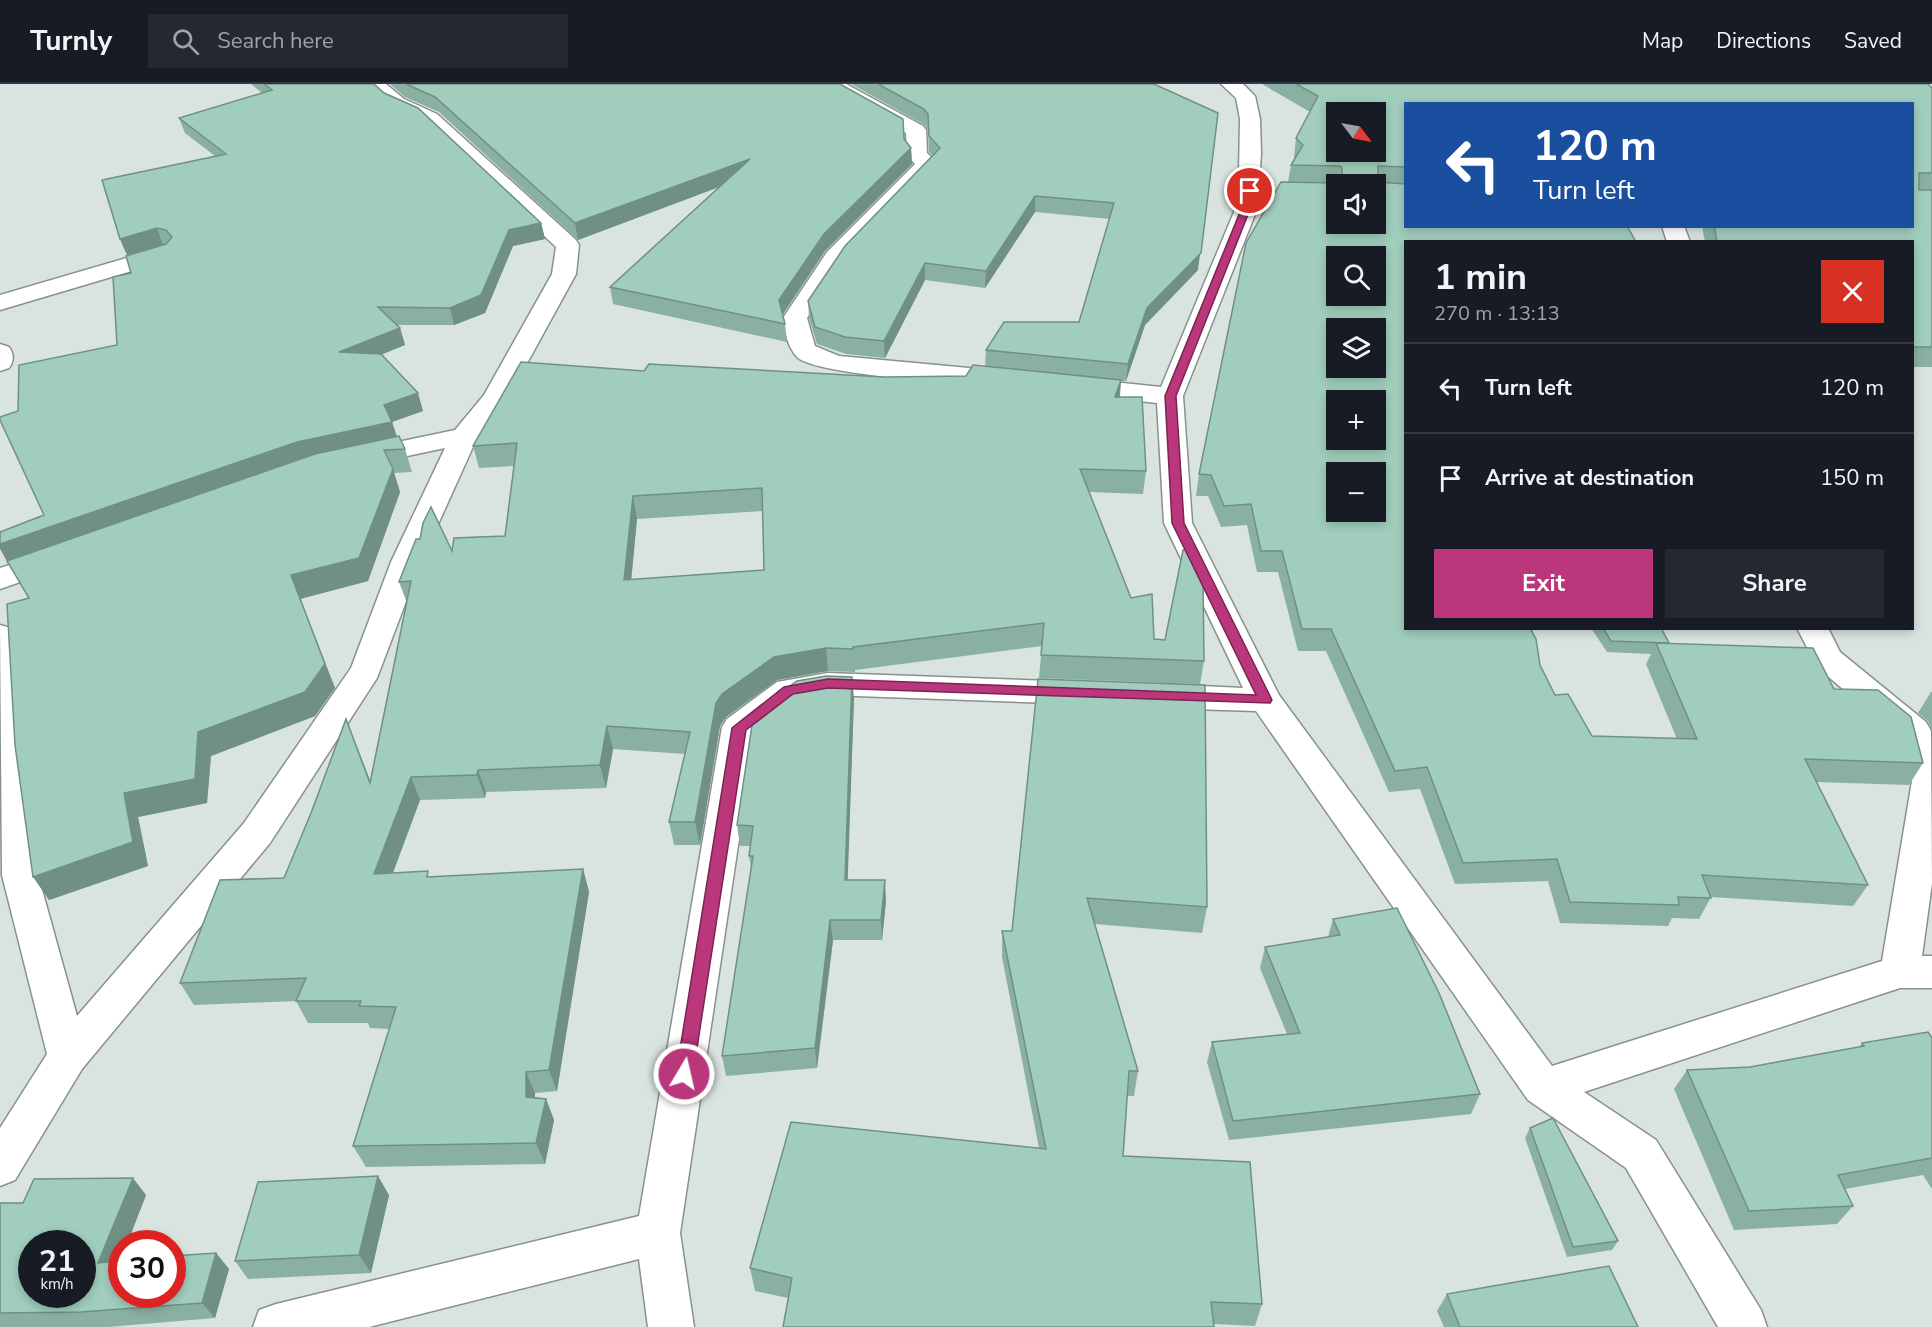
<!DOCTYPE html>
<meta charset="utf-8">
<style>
:root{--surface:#171b24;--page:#242831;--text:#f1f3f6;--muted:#9ea1a6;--line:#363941;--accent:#bb377c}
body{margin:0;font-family:"Nunito Sans",sans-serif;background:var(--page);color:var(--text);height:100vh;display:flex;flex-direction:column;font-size:22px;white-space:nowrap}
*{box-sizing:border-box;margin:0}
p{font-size:20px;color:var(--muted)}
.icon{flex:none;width:33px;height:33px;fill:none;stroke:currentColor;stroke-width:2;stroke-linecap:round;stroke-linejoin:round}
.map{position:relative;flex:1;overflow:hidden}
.sheet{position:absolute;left:1404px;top:156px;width:510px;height:390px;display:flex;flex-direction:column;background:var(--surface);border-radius:0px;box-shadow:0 3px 9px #0003}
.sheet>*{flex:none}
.guide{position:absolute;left:1404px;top:18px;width:510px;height:126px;border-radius:0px;box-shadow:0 3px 9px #0003;background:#1a4fa0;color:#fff;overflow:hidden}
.needle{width:39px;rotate:122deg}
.buttons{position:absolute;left:1326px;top:18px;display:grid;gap:12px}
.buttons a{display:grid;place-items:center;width:60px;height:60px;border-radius:0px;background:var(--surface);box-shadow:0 3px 9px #0003;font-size:30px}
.speed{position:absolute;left:18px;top:1146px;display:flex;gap:12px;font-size:30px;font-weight:700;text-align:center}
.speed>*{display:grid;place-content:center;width:78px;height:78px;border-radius:50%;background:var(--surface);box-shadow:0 3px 9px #0003;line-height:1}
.speed small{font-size:15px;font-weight:400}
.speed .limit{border:9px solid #d22;background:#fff;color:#111}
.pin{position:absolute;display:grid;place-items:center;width:51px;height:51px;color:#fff;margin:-26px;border:3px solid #fff;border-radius:50%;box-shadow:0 2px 6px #0007}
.me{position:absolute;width:66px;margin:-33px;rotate:9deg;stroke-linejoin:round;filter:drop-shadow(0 0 4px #0008)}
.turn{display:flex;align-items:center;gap:21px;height:126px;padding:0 30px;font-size:27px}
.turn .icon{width:78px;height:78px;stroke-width:2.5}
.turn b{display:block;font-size:42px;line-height:51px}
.round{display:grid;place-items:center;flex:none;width:63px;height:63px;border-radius:0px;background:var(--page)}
.summary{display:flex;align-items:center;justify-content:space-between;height:102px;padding:0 30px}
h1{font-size:36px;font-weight:700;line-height:45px}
.button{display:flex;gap:12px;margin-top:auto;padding:12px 30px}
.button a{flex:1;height:69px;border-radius:0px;background:var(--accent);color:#fff;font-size:24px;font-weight:700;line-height:69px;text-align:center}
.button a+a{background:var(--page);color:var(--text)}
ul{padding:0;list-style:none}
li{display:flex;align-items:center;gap:18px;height:90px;padding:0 30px;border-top:2px solid var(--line)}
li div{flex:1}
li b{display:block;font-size:22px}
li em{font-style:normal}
header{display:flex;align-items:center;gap:36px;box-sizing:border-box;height:84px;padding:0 30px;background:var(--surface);border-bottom:2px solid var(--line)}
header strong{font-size:28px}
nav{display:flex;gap:33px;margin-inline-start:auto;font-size:21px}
.search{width:420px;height:54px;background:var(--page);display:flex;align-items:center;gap:15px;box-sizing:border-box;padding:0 21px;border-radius:0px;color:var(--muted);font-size:22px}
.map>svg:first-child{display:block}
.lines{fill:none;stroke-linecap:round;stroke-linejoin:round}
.minor-casing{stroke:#88918e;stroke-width:3}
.minor{fill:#fff;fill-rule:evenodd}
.wall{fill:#8ab0a3;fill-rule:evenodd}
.shaded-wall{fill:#709084}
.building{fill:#a0cdbd;stroke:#709084;stroke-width:1.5;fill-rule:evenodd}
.route{fill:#bb377c;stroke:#7a2451;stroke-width:1.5}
</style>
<header>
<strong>Turnly</strong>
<div class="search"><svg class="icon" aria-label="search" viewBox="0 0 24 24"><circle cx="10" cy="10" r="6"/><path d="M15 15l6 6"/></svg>Search here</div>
<nav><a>Map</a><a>Directions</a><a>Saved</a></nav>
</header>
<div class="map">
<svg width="1932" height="1243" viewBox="0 0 1932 1243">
<rect width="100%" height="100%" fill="#d9e3e0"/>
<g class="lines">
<g class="minor-casing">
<g id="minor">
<polygon points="364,0 386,0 404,15 437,30 576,156 579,161 576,190 508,314 477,354 421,478 377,594 270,759 82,985 15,1096 0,1102 0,1044 47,970 2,791 0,541 11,544 16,552 38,791 77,932 244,739 351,584 391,478 445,364 360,382 350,380 346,374 350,368 455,346 484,311 552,190 556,163 423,38 390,23"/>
<path d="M822,0h24l77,42 3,4 1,23 11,11 -94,97 -37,57 8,28 24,10 173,16 9,3 4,5 -4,5 -9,3c-36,-4 -196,-12 -215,-31 -10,-11 -12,-25 -14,-39l44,-66 88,-88 -8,-9 -1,-22 -81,-45z"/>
<polygon points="1221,0 1243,0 1255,12 1260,35 1261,69 1258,118 1256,128 1183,312 1192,439 1279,611 1552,982 1882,877 1912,697 1899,653 1817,583 1797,544 1828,544 1840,568 1926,638 1931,647 1932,799 1922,872 1932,872 1932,904 1900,904 1584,1008 1656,1056 1761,1226 1767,1243 1718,1243 1626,1084 1528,1016 1256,627 1159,624 1147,620 1143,612 1147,604 1159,600 1243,604 1164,439 1157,319 1075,310 1066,308 1062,302 1066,296 1075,294 1161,303 1234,128 1239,87 1240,35 1236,14"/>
<polygon points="1662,142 1684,142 1690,158 1667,158"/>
<polygon points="164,163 172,165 176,170 172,175 0,226 0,211"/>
<path d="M0,260l9,3c5,7 5,14 0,21l-9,3z"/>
<polygon points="55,466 66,468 70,475 66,482 0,505 0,484"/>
<polygon points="828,589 1080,598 1092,601 1096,609 1092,617 1080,620 828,611 798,616 755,648 680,1149 694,1243 648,1243 639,1175 369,1243 253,1243 259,1226 276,1220 639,1132 722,643 727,635 777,598"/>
</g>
</g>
<use href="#minor" class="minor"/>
</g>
<g class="wall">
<polygon points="251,0 374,0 541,139 545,155 513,162 485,229 454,241 396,241 400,244 405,261 381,271 423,327 392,338 397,353 405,365 412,388 394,389 400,408 368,497 300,515 335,604 315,632 211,672 207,719 138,733 148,782 49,816 29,514 44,431 18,327 117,261 131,189 127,171 120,155 215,72 185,49 179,34 262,9"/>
<polygon points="390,0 840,0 904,55 911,64 912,80 825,167 783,230 785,240 787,258 613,220 610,203 719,103 578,156 439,28 405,13"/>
<path d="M851,0h303l44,186 -53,55 -19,56h-5l-1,16 26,74 -3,23 -54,-2 42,106 23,41 50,22 -4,23 -161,-6 3,-32 -187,24v2l-27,-1 -51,9 -51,37 -6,9 -20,119h-26l-5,-23 16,-68 -72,-5 -7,39 -120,4 -1,6 -65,2 -27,73 38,4 152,-8 6,23 -32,199 -22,2v4l11,2 8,21 -9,44 -179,3 -13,-21 37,-117 -20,-1 -2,-5h-60l-12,-22 -102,4 -14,-22 104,-105 27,-65 35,-94 24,62 37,-178 -8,-21 53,-31 53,-15 9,-70 -35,2 -6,-22 171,-75 240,6 82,-1 19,-9 1,-17 93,-28 31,-103 -75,-7 -50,76 -60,-8 -40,78 -39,-4 -29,-10 -8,-26 -1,-17 125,-145 -4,-4 -1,-22 -3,-5zM763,427l1,59 -133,10 6,-61z"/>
<polygon points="1262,0 1928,0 1932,4 1932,283 1912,283 1912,158 1705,158 1702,142 1912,142 1912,20 1406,20 1406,544 1534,544 1532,549 1540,581 1555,611 1592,652 1677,655 1646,580 1651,570 1607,568 1591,544 1661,544 1669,559 1834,605 1923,679 1909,701 1817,698 1868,801 1853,822 1711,813 1699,835 1672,834 1668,842 1560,839 1548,797 1455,800 1420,705 1389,708 1326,567 1298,567 1278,488 1257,488 1247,441 1221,443 1208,412 1196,412 1199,390 1288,98 1291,81 1295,74 1294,73 1296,54 1310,28"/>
<polygon points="1038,595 1207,823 1202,849 1095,840 1138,987 1134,1012 1127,1012 1123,1072 1262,1220 1255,1242 1214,1240 788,1214 755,1207 750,1184 1039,1064 1002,873 1002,847 1012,847"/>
<polygon points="1931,608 1932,608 1932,646 1928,637 1918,629"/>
<polygon points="854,614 847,796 886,817 882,856 833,856 817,984 726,992 722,972 751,784 749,772 750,762 740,762 737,741"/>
<polygon points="1333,835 1480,1010 1471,1030 1229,1056 1207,978 1212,958 1287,950 1260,884 1265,863 1328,853"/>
<polygon points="1932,954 1932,1105 1923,1091 1845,1105 1853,1122 1837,1140 1734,1146 1674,1005 1687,986 1750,983 1859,963 1862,959"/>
<polygon points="1530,1044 1618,1157 1612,1166 1567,1173 1525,1054"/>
<polygon points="146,1111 127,1160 122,1160 122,1173 120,1177 216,1169 229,1185 215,1234 108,1243 0,1243 0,1119 23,1119"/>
<polygon points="389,1111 371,1189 248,1195 235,1177"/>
<polygon points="1447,1210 1638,1243 1444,1243 1437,1227"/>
</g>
<g class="shaded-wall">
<polygon points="1218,29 1198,186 1145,241 1126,297 1128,280 1147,224"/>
<polygon points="911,64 912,80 825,167 781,233 779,216 824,150"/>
<polygon points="750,75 751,91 578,156 575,139"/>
<polygon points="1035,112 1035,128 985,204 986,187"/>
<polygon points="541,139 545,155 513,162 485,229 454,241 450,224 509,146"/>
<polygon points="157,144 163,161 127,171 120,155"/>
<polygon points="925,179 925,196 885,274 884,257"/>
<polygon points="400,244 405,261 344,285 339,268"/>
<polygon points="1121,296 1119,318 1115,313"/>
<polygon points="418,309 423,327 392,338 398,356 8,479 0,465 0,460"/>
<polygon points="393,385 400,408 368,497 300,515 335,604 315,632 211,672 207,719 138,733 148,782 49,816 33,793 124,709 198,648 291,491"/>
<polygon points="633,412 637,435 629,519 624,496"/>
<polygon points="826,564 828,587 777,596 726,633 720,642 700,761 695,738 716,619 722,610 774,573"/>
<polygon points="852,593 854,614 847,817 845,796"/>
<polygon points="346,635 355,658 380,722 370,699"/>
<polygon points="607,642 613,665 606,704 600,681"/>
<polygon points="478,686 486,708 485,714 477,691"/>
<polygon points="411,693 420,716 384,812 374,790"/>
<polygon points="583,785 589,808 557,1007 549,986"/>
<polygon points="885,796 886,817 882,856 881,836"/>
<polygon points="830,836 833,856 817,984 815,964"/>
<polygon points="526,988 535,1009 534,1034 526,1013"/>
<polygon points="546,1015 554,1036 545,1080 536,1059"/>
<polygon points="378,1092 389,1111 371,1189 359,1171"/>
<polygon points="133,1094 146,1111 127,1160 122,1160 122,1173 113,1195 98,1179"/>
<polygon points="216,1169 229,1185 215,1234 202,1219"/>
</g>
<g class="building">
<polygon points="264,0 374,0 384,9 418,24 541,139 509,146 481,211 450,224 378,223 400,244 339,268 381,270 418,309 384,321 392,338 297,358 0,460 0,448 44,431 0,336 0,333 18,327 19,281 117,261 113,193 131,189 126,172 166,160 172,153 166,146 157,144 120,155 102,96 226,70 179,34 272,6"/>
<polygon points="406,0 840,0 903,35 904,55 911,64 824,150 779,216 785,240 610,203 750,75 575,139 435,13"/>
<polygon points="878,0 1154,0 1218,29 1201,169 1147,224 1128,280 986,266 1004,238 1079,238 1114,119 1035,112 986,187 925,179 884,257 845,253 815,243 808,217 845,162 940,64 929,52 928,30 924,25"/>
<path d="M1296,0h632l4,4v85h-13v17h13v157h-20v-105h-195l-3,-16h198v-122h-506v63l-28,-1v16l28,2v42h221l9,16h-230v386h124l6,11 4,26 15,30 13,-1 24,42 105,3 -41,-96 157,5 21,41 44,1 33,27 12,46 -118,-4 63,126 -166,-10 9,23 -33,-1 1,8 -109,-3 -13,-43 -94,4 -36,-96 -32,4 -64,-142h-29l-20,-78h-21l-10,-47 -27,2 -13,-31 -12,-1 47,-231 35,-61 58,1 3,-2v-13l-2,-2 -49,-1 12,-20 -7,-7 22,-42zM1336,28h40v40h-40zM1336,100h40v40h-40zM1336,172h40v40h-40zM1336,244h40v40h-40zM1336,316h40v40h-40zM1336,388h40v40h-40z"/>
<path d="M521,278l123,9 5,-7 235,13 82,-1 7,-11 148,15 -6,17h27l4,74 -66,-2 51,129 21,-4 2,45 11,1 18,-90h5l15,30 1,81 -163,-6 3,-32 -191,24v2l-27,-1 -52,9 -52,37 -6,9 -21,119h-26l21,-90 -83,-6 -7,39 -122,5 -1,5 -66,2 -37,97 54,-3 -1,6 156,-8 -34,201 -23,2v25l20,2 -10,44 -183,3 43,-139 -37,-1 2,-5h-65l10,-23 -126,5 40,-103 64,-2 27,-65 35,-94 24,64 41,-202 -12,1 17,-43h4l3,-16 8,-16 21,44 2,-13 51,-2 12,-93 -44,3zM762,404l2,82 -140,10 9,-84z"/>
<polygon points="399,352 405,365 384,366 393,385 359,474 291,491 325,580 305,608 198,648 195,695 124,709 133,758 33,793 15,661 7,520 29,514 7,477 315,370"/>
<polygon points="1603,544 1661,544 1669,559 1611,557"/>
<polygon points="826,592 852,593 845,796 885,796 881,836 830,836 815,964 722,972 753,772 749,772 753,742 737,741 754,628 797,597"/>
<polygon points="1038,595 1205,601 1207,823 1087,814 1138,987 1129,987 1123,1072 1250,1078 1262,1220 1211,1218 1214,1243 783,1243 792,1194 750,1184 791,1038 1046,1065 1002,847 1012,847"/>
<polygon points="1397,824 1439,909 1480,1010 1233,1037 1212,958 1300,949 1265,863 1340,851 1333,835"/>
<polygon points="1928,948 1932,954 1932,1074 1838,1091 1853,1122 1749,1127 1687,986 1750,983 1864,962 1862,959"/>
<polygon points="1553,1034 1618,1157 1573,1163 1530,1044"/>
<polygon points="378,1092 359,1171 235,1177 258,1098"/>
<path d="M133,1094l-35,85 24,-2v33h50v-38l44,-3 -14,50 -121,9 -81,1v-110h23l11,-24zM32,1160h50v50h-50z"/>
<polygon points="1609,1182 1638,1243 1460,1243 1447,1210"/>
</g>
<polygon class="route" points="1247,105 1254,107 1249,128 1176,312 1184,439 1272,616 1270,619 828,604 793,610 746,646 693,990 690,995 684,997 678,995 676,990 732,644 784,603 828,595 1256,611 1172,439 1165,312 1240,128"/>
</svg>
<div class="buttons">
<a><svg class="needle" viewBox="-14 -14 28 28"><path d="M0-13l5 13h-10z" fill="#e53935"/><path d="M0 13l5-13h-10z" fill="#9ea1a6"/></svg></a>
<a><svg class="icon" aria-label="sound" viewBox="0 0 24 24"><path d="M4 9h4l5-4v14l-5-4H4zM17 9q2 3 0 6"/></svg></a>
<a><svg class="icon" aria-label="search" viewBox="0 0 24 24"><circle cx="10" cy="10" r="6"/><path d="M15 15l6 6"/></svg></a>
<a><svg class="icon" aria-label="layers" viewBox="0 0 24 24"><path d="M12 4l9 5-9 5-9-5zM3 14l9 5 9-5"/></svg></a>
<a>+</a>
<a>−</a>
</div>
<div class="speed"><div>21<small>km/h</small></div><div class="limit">30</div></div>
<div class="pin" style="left:1250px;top:107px;background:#d93025"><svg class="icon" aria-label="arrive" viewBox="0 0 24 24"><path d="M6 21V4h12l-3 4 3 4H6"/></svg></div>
<svg class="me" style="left:684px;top:990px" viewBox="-20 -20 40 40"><circle r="17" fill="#bb377c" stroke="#fff" stroke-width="3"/><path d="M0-11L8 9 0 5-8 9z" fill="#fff"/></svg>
<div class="guide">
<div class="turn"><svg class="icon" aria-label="left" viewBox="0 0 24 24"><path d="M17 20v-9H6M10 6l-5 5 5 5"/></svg><div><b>120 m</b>Turn left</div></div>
</div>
<section class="sheet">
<div class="summary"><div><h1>1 min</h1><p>270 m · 13:13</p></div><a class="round" style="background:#d93025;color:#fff"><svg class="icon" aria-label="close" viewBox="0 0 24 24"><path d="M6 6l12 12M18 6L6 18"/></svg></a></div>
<ul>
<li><svg class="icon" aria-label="left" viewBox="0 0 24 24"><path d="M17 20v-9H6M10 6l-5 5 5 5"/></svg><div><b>Turn left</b></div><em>120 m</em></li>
<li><svg class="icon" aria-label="arrive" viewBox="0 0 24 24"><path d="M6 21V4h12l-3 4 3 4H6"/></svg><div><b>Arrive at destination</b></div><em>150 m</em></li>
</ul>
<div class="button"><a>Exit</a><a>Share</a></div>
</section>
</div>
